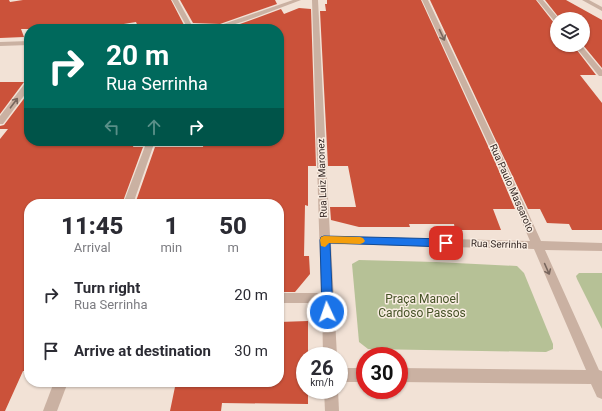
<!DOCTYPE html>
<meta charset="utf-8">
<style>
:root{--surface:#fff;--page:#f7f7f7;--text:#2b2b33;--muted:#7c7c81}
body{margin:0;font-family:Roboto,sans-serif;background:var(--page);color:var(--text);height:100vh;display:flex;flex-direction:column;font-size:15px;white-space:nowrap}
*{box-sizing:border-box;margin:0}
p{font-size:13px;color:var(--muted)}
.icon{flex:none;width:22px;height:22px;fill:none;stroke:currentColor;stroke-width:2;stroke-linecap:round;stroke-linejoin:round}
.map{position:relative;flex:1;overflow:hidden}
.drawer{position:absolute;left:24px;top:199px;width:260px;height:188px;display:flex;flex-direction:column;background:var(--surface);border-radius:16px;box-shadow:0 1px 3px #0004}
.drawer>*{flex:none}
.top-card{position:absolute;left:24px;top:24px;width:260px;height:122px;border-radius:16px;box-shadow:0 1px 3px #0004;background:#00695c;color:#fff;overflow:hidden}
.fabs{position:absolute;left:550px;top:12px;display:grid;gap:8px}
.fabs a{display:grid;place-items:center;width:40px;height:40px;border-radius:50%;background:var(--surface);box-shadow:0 1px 3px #0004;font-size:20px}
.speed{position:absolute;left:296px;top:347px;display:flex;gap:8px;font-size:20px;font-weight:700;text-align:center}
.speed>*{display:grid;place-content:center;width:52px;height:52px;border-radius:50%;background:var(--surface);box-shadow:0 1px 3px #0004;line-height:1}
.speed small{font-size:10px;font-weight:400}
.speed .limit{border:6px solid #d22;background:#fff;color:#111}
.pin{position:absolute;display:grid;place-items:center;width:34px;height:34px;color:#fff;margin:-17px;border-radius:8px;box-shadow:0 2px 6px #0006}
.me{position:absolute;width:44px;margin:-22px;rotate:357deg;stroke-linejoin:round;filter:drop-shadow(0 0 3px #0008)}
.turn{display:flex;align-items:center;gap:14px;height:84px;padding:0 16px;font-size:18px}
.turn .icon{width:52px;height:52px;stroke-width:2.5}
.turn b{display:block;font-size:28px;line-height:34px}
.lanes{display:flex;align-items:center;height:38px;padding:0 16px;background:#0003;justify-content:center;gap:20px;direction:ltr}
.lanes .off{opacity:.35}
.eta{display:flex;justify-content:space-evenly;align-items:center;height:68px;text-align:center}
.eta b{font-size:24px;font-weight:800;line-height:28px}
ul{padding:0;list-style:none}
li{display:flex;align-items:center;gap:12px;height:56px;padding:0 16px}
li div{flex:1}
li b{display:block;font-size:15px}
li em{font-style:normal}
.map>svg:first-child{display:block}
.green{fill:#b6c196}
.building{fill:#cb523a}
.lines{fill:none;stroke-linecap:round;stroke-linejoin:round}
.minor{fill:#cab1a2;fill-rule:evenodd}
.oneway{stroke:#78665d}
.route{fill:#1a73e8;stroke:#114b97}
.slow{fill:#f59e0b}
.labels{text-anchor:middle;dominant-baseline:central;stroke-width:3;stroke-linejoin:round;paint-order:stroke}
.street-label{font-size:10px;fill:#342825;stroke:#f9ede2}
.near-park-label{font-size:12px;fill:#465327;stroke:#f9ede2}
</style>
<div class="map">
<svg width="602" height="411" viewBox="0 0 602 411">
<rect width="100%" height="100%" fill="#f2e2d6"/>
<g class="green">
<polygon points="359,260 436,262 517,266 524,273 553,344 553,349 546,352 368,349 359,342 352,264"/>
<polygon points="579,273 602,273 602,329 577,279 576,276"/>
</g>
<g class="building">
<polygon points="0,0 9,0 10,2 23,0 171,0 184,25 175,28 139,29 136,22 93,29 21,29 24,37 0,38"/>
<polygon points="180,0 275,0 277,4 220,24 193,23"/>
<polygon points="327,0 421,0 493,157 515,209 493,209 501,230 455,230 454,224 409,224 410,227 359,227 331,220 330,207 356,207 348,166 328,166 320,11 326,11 325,4 327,4"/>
<polygon points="430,0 536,0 554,23 557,24 557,45 573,45 596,75 580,75 602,103 602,230 572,230 569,224 547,223 540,209 528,209"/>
<polygon points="545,0 566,0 602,20 602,68 583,45 583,19 560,19"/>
<polygon points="299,8 311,9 316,166 308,166 308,206 305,205 304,256 309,256 310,274 295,292 279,292 279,204 135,204 155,147 203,147 204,141 279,141 279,29 247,29 248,24 240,24 281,9 284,14"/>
<polygon points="0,82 24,82 0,114"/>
<polygon points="29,92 29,141 135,141 133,147 143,147 122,204 29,204 29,371 23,371 5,411 0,411 0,139 8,129 0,129 0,126 4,125"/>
<polygon points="308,321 308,356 305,356 305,390 308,390 308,404 222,403 221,411 170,411 176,382 279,382 279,322"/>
</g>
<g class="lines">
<g class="minor">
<polygon points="172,0 178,0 194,29 188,29"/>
<polygon points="293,0 301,0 245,21 219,29 209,29"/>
<polygon points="312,0 318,0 330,236 530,241 494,156 422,0 428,0 502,156 541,241 602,243 602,251 545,250 599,370 602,371 602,399 597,397 591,384 399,382 399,368 586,370 534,249 331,244 337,356 323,356 322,303 279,303 279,293 321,293"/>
<polygon points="537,0 543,0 559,19 557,19 557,23 555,22"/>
<polygon points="582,0 589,0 602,7 602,11"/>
<polygon points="29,41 29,45 0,46 0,42"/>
<polygon points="574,45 581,45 602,70 602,76 599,76"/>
<polygon points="26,82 29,82 29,89 3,124 0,124 0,116"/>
<polygon points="147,141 155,141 133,204 123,204"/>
<rect x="339" y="368" width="26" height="14"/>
<polygon points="54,382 68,382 57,411 43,411"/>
<polygon points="324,390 338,390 339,411 325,411"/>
</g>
</g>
<defs><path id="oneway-shaft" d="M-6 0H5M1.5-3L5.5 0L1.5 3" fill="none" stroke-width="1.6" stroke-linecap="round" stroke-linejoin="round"/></defs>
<g class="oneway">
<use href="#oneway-shaft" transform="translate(442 35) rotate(65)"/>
<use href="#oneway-shaft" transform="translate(14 103) rotate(-53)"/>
<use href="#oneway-shaft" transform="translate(547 269) rotate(66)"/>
</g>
<polygon class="route" points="324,236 446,239 449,240 451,243 449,245 446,247 330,243 333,312 331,316 327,317 323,316 322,312 320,240 321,237"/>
<polygon class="slow" points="324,236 360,237 363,238 365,241 363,243 360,244 329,243 325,247 321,246 320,240 321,237"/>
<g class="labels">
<g class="street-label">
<text transform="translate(322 178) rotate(-92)">Rua Luiz Maronez</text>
<text transform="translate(512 188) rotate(66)">Rua Paulo Massaroto</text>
<text transform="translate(499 244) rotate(2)">Rua Serrinha</text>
</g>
<g class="near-park-label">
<text x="422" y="299">Praça Manoel<tspan x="422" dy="14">Cardoso Passos</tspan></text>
</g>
</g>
</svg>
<div class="fabs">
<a><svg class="icon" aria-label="layers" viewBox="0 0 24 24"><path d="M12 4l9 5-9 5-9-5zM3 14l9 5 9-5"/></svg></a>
</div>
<div class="speed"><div>26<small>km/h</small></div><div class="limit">30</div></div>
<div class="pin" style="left:446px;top:243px;background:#d93025"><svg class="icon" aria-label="arrive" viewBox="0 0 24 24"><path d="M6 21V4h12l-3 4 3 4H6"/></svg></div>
<svg class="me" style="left:327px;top:312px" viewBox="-20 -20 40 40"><circle r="17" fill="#1a73e8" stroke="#fff" stroke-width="3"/><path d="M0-11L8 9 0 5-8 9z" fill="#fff"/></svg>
<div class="top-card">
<div class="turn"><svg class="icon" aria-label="right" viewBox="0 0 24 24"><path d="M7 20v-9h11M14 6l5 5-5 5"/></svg><div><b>20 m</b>Rua Serrinha</div></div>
<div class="lanes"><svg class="icon off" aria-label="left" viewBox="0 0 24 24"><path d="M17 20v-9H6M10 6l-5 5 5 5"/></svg><svg class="icon off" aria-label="ahead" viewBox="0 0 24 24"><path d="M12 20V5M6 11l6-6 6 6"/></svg><svg class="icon" aria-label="right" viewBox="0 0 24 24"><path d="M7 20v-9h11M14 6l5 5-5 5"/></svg></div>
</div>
<section class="drawer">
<div class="eta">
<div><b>11:45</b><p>Arrival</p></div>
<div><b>1</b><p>min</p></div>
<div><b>50</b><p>m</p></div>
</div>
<ul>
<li><svg class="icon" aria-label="right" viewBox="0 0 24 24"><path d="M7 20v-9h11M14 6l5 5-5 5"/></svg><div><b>Turn right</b><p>Rua Serrinha</p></div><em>20 m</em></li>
<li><svg class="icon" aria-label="arrive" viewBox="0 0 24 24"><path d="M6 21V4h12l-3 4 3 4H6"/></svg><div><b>Arrive at destination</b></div><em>30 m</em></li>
</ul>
</section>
</div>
